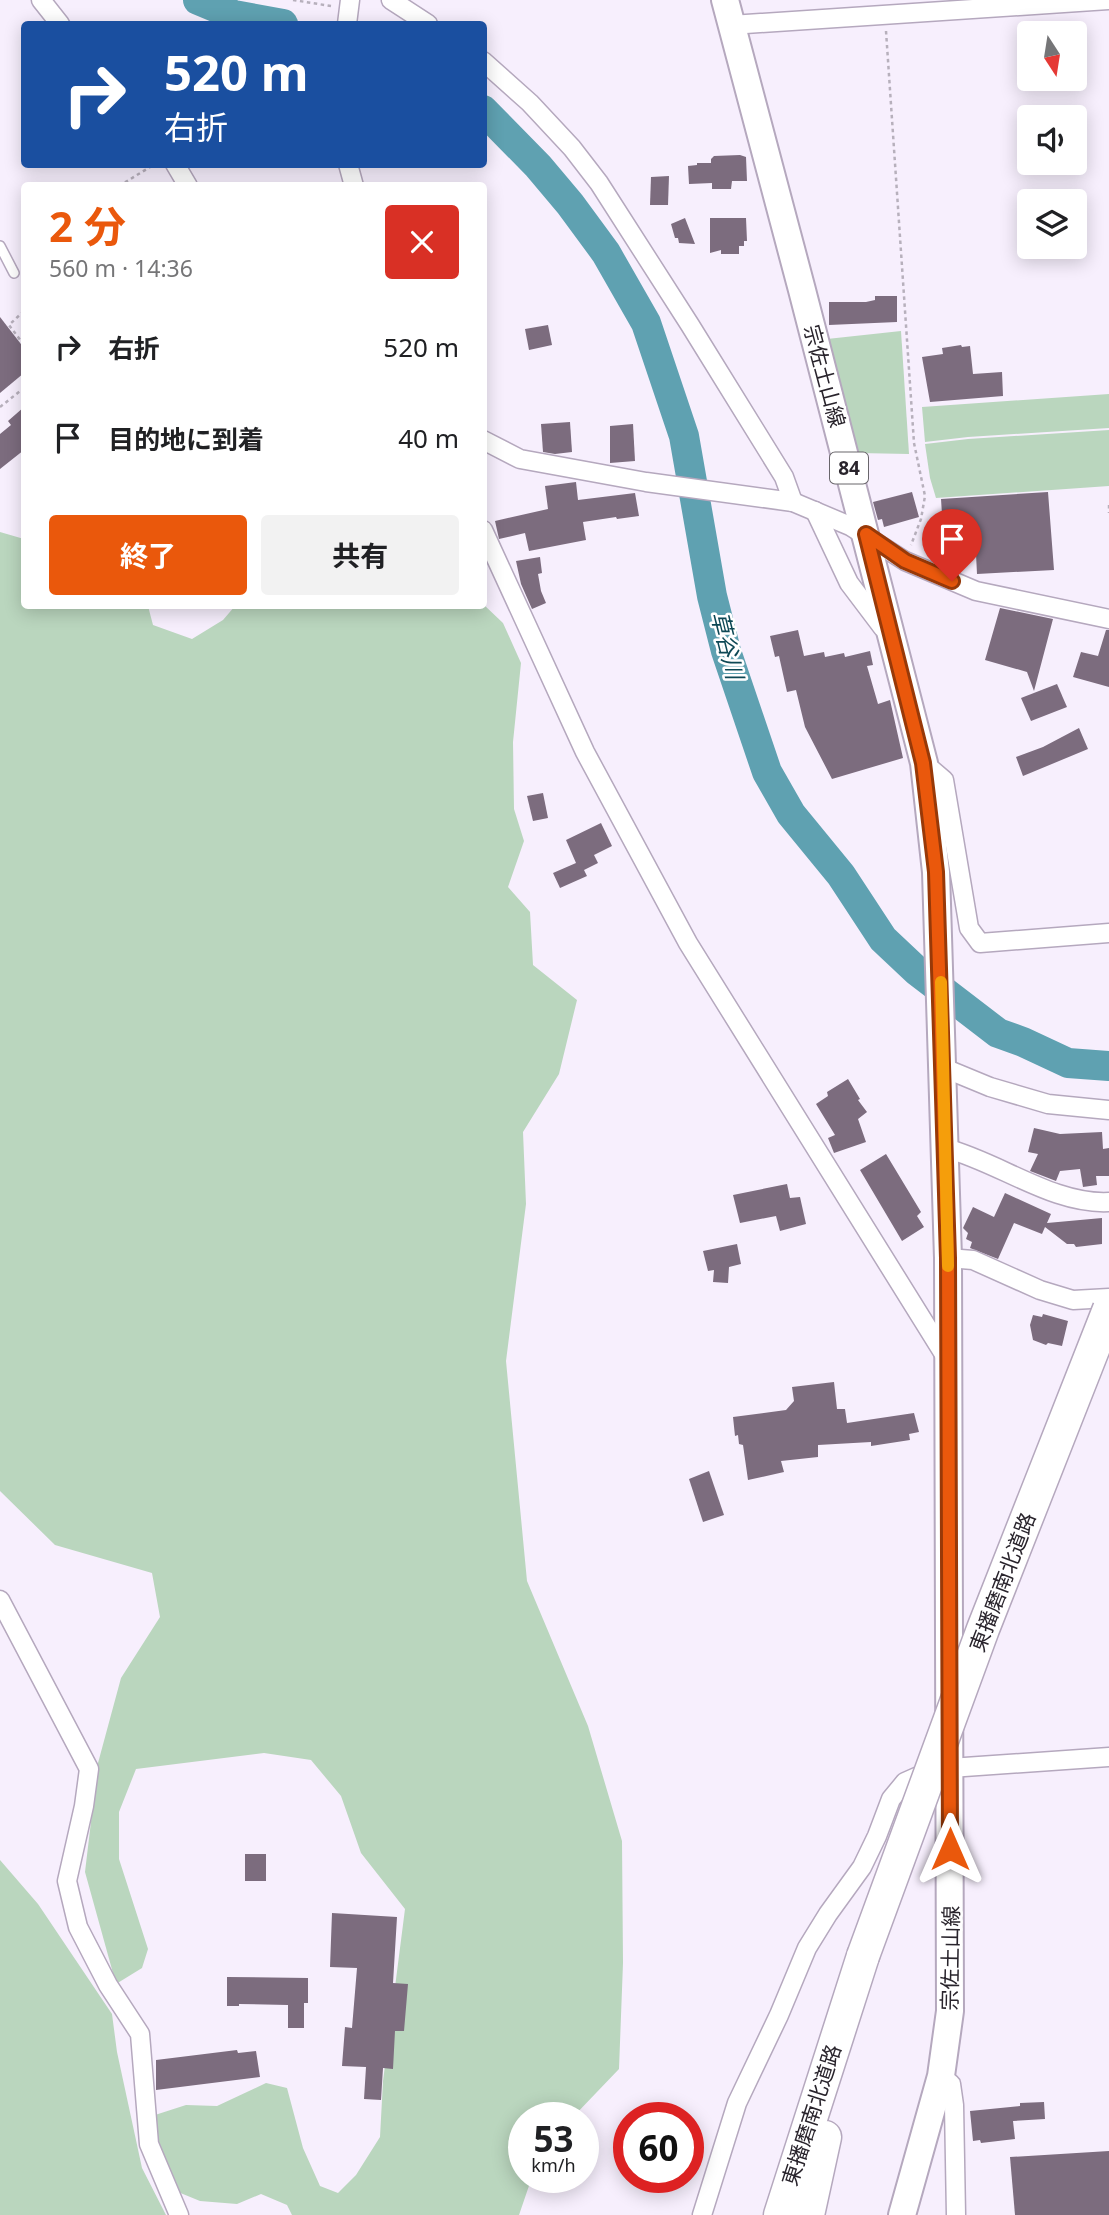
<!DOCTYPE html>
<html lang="ja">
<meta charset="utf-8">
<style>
:root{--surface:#fff;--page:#f2f2f2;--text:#202124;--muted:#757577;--accent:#ea580c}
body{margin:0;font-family:"Noto Sans","Noto Sans JP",sans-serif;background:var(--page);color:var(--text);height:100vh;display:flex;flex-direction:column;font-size:26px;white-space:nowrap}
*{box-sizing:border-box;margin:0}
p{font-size:23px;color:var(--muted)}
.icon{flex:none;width:38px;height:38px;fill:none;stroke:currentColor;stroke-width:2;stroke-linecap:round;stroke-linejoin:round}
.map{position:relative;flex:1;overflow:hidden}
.details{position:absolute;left:21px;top:182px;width:466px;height:427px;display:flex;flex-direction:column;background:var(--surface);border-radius:7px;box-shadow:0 4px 18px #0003}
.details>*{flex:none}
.banner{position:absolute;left:21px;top:21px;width:466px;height:147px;border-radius:7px;box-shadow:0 4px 18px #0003;background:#1a4fa0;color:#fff;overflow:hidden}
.needle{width:46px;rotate:168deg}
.buttons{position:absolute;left:1017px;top:21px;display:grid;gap:14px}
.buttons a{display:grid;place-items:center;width:70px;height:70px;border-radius:7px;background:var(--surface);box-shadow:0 4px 18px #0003;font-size:35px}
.speed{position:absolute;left:508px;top:2102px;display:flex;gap:14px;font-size:35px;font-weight:700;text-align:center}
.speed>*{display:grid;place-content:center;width:91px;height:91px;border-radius:50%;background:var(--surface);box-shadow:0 4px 18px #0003;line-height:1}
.speed small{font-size:18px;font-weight:400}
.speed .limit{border:10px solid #d22;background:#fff;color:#111}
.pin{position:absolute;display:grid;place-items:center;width:60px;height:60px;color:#fff;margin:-72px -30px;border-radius:50% 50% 50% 0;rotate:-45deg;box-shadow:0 0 7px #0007}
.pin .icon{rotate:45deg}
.me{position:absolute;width:77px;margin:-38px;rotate:0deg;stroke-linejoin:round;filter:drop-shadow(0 0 5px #0008)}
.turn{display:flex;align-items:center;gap:24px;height:147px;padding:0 28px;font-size:32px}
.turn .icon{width:91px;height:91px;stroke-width:2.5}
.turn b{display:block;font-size:49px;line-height:60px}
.round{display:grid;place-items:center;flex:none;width:74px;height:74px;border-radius:7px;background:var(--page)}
.summary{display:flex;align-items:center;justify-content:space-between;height:119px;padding:0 28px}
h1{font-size:42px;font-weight:700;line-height:52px;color:var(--accent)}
.primary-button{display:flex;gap:14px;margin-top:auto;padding:14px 28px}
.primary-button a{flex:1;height:80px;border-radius:7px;background:var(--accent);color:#fff;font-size:28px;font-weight:700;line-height:80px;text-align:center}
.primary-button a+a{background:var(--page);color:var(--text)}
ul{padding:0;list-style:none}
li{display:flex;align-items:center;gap:21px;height:91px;padding:0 28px}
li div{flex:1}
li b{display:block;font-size:26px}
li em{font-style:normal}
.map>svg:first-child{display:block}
.green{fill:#bad6be}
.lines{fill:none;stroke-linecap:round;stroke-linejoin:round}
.river{stroke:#5fa1b1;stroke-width:30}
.building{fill:#7c6c7e}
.service-casing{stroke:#b5a8be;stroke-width:12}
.minor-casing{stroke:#b5a8be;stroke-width:21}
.primary-casing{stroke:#b5a8be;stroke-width:30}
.motorway-casing{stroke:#b5a8be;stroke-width:35}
.path{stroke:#b7b0bc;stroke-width:2.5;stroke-dasharray:3.5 3.5;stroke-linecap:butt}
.service{stroke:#fff;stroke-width:9}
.minor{stroke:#fff;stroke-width:18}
.primary{stroke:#fff;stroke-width:26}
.motorway{stroke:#fff;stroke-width:32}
.motorway-bridge-casing{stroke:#b5a8be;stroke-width:35;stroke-linecap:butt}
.motorway-bridge{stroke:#fff;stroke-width:32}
.route-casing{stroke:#983908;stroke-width:18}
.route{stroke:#ea580c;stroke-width:12}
.slow{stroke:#f59e0b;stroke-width:12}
.labels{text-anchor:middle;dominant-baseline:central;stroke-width:5;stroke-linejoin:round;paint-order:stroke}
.shield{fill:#fff;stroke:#69666b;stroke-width:2}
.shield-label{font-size:19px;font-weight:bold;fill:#29242c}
.street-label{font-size:21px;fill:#29242c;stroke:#fff}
.water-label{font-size:23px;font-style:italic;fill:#0d4855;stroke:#fff}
</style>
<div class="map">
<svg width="1109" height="2215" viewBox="0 0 1109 2215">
<rect width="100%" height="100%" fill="#f7effd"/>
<g class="green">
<polygon points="901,331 909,454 858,453 827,339"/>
<polygon points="1109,394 1109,428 968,437 925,442 922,407"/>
<polygon points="1109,430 1109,486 936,498 930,478 925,444 968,439"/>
<polygon points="0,532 24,539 24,606 148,606 153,625 192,639 223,620 235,606 483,604 503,623 521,663 513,742 514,809 524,841 508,887 530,912 533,965 577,1000 559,1074 523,1132 526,1204 506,1361 527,1581 588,1726 622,1841 623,1963 619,2069 573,2117 523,2118 523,2177 532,2177 519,2215 292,2215 287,2205 261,2194 237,2204 200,2201 178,2192 156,2143 155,2115 186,2105 217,2106 266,2083 287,2088 303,2148 320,2186 338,2193 356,2175 380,2137 383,2081 405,1909 361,1853 341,1796 311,1760 264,1753 136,1769 119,1812 119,1859 148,1949 142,1968 116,1984 85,1872 98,1763 121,1678 160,1617 152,1573 55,1545 0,1491"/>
<polygon points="0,1860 38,1904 112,2014 117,2052 142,2168 166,2215 0,2215"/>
</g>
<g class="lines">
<g class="river">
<polyline points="198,0 234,15 283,24"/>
<polyline points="483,110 538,166 570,204 606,253 646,323 684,436 712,596 726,651 767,772 791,814 841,875 883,939 917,971 998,1033 1023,1042 1068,1063 1109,1066"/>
</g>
</g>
<g class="building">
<polygon points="740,155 746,157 747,181 732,181 731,189 712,189 712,183 689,184 688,166 697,165 697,163 711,163 711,159 714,156"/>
<polygon points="669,176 668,205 650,205 651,177"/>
<polygon points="685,218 695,244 679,243 678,238 675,238 671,224"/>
<polygon points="710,218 746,218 747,241 744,241 744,246 739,246 739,254 721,254 721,250 710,253"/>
<polygon points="875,296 897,296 897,322 829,325 829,302 866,302 875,300"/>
<polygon points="0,317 24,348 24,373 0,393"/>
<polygon points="548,325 552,345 529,350 525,329"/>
<polygon points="961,345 962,347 970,346 973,374 1002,372 1003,396 930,402 922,357 943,354 942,348"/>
<polygon points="24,407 24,450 0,469 0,434 11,425 8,421"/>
<polygon points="570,422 572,452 555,454 543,452 541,424"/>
<polygon points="633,424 635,461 610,463 610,426"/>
<polygon points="576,482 578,500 635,493 639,516 617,519 616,517 583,522 586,540 529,551 525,533 499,539 495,521 548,509 545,486"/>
<polygon points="912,492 919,517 884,527 882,519 878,520 873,502"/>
<polygon points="1048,492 1054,570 977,574 975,534 960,534 959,513 942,514 941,499"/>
<polygon points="540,557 542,573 538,574 541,591 546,603 532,609 521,584 516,561"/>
<polygon points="1000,608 1053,619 1034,691 1027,672 985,660"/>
<polygon points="798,630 804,656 824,652 825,657 844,653 845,657 870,651 873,665 867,666 878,704 890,700 903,758 832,779 805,727 796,690 787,692 779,656 775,657 770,636"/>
<polygon points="1106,630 1109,630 1109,687 1073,677 1081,652 1098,656"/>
<polygon points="1057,684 1067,707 1031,721 1021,698"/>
<polygon points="1079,728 1088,749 1023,776 1016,757 1043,747"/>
<polygon points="543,793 548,818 533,821 527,796"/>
<polygon points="601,823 612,846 594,855 598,863 584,870 587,876 560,888 553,873 576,863 566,840"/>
<polygon points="848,1079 860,1099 858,1100 867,1112 858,1119 866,1142 834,1153 828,1138 835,1135 816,1104 828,1096 827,1092"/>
<polygon points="1034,1128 1060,1134 1102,1132 1103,1149 1109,1148 1109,1176 1096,1176 1097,1185 1083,1187 1080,1169 1060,1171 1056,1181 1030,1171 1038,1154 1028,1152"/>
<polygon points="886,1154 921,1212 917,1216 924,1227 902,1241 860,1170"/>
<polygon points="787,1184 790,1198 800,1197 806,1224 780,1231 776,1216 740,1223 733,1195"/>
<polygon points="1005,1193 1051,1214 1047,1223 1102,1218 1102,1244 1076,1247 1074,1244 1067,1244 1045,1227 1042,1234 1014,1223 998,1259 970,1248 972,1242 966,1239 968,1233 963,1228 973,1207 994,1217"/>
<polygon points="737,1244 741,1264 729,1267 728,1283 713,1282 714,1270 708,1271 703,1251"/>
<polygon points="1043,1314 1068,1321 1062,1346 1048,1343 1046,1345 1033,1340 1030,1325 1033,1315 1042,1317"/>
<polygon points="834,1382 837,1409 845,1409 847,1423 914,1413 919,1432 909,1434 910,1440 871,1446 871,1442 818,1445 818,1457 781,1461 784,1472 748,1480 743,1445 739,1444 738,1435 735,1436 733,1417 786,1410 794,1401 792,1387"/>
<polygon points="709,1471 724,1515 703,1522 689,1479"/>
<rect x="245" y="1854" width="21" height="27"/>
<polygon points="332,1913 397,1917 393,1983 408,1984 404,2031 395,2031 393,2069 383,2068 381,2100 364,2099 366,2067 342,2066 345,2027 352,2028 357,1968 330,1967"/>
<polygon points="227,1977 308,1978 308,2003 304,2003 304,2028 288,2028 288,2005 239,2004 239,2006 227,2006"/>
<polygon points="237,2050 238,2053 256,2051 260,2077 156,2090 156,2060"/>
<polygon points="1044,2102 1045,2119 1013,2121 1015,2139 981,2143 980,2140 973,2141 970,2111 1020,2106 1020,2103"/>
<polygon points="1109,2151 1109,2215 1015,2215 1010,2157"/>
</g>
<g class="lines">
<g class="service-casing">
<polyline id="service" points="0,246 14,273"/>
</g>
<g class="minor-casing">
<g id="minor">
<polyline points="41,0 60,24"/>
<polyline points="391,0 428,24"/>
<polyline points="347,24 350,0"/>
<polyline points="731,25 1109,0"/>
<polyline points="483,61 530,103 572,148 599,183 690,325 784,477 793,502"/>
<polyline points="175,164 188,186"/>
<polyline points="348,164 354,186"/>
<polyline points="483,440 520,459 646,482 793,502 850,526 905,561 976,591 1109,619"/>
<polyline points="815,511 849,583 883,628"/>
<polyline points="483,530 585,752 688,943 947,1359"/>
<polyline points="924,763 944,780 969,928 980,943 1109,933"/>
<polyline points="944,1068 990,1087 1048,1104 1109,1110"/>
<path d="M945,1148c54,14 108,57 164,54"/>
<polyline points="948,1258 973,1260 1040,1290 1073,1300 1109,1298"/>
<polyline points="0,1600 89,1769 84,1806 67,1881 78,1927 108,1985 140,2034 149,2144 179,2215"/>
<polyline points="941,2076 951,2084 954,2105 956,2215"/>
<polyline points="702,2215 737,2103 779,2015 807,1948 828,1914 862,1867 877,1836 891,1799 905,1782 923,1774 950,1768 1109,1757"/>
</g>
</g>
<g class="primary-casing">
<polyline id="primary" points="725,0 802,290 924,763 936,872 948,1258 950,2011 941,2076 902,2215"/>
</g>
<g class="motorway-casing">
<g id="motorway">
<polyline points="780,2215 863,1956"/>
<polyline points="808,2215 825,2137"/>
</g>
</g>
<g class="path">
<polyline points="293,0 331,6"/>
<polyline points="886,31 914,443 925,496 921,519 911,545"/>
<polyline points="119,186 155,164"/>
<polyline points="24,311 9,325 24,345"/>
<polyline points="0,407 24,388"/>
<polyline points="1109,505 1109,513"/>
</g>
<use href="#service" class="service"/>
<use href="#minor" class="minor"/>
<use href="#primary" class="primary"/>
<use href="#motorway" class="motorway"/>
<g class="motorway-bridge-casing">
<polyline id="motorway-bridge" points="863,1956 983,1629 1109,1309"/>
</g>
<use href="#motorway-bridge" class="motorway-bridge"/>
</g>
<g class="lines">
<g class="route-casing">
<polyline id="route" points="950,1849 948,1258 936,872 923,763 866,534 905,561 952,581"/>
</g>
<use href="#route" class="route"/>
<polyline class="slow" points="941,982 948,1266"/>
</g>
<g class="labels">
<rect class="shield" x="830" y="452.5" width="38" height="31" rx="5"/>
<g class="shield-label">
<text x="849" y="468">84</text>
</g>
<g class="street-label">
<text transform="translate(825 376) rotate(75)">宗佐土山線</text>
<text transform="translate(1002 1582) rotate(-69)">東播磨南北道路</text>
<text transform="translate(950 1958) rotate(-89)">宗佐土山線</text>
<text transform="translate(811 2115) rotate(-72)">東播磨南北道路</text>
</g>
<g class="water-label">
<text transform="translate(728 645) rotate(76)">草谷川</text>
</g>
</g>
</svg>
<div class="buttons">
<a><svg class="needle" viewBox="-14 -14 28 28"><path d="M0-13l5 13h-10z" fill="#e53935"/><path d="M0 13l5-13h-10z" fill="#757577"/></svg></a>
<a><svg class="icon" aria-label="sound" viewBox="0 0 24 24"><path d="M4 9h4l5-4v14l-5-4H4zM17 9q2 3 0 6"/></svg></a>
<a><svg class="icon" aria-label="layers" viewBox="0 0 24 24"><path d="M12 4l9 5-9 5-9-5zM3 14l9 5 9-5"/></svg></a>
</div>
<div class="speed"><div>53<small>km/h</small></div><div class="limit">60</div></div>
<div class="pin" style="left:952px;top:581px;background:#d93025"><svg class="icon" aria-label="arrive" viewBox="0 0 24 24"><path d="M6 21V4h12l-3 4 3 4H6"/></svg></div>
<svg class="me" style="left:950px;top:1849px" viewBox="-20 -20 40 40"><path d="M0-17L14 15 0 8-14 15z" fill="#ea580c" stroke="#fff" stroke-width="4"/></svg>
<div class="banner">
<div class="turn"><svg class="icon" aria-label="right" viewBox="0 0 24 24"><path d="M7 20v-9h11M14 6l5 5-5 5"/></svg><div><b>520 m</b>右折</div></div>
</div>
<section class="details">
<div class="summary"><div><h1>2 分</h1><p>560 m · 14:36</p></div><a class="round" style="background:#d93025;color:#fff"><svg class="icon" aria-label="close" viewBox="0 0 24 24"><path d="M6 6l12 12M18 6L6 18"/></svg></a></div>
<ul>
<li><svg class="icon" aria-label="right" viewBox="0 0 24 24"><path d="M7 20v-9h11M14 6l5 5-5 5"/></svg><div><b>右折</b></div><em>520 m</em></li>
<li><svg class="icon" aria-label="arrive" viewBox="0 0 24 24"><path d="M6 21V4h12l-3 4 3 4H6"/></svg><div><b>目的地に到着</b></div><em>40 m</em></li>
</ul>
<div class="primary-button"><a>終了</a><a>共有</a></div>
</section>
</div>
